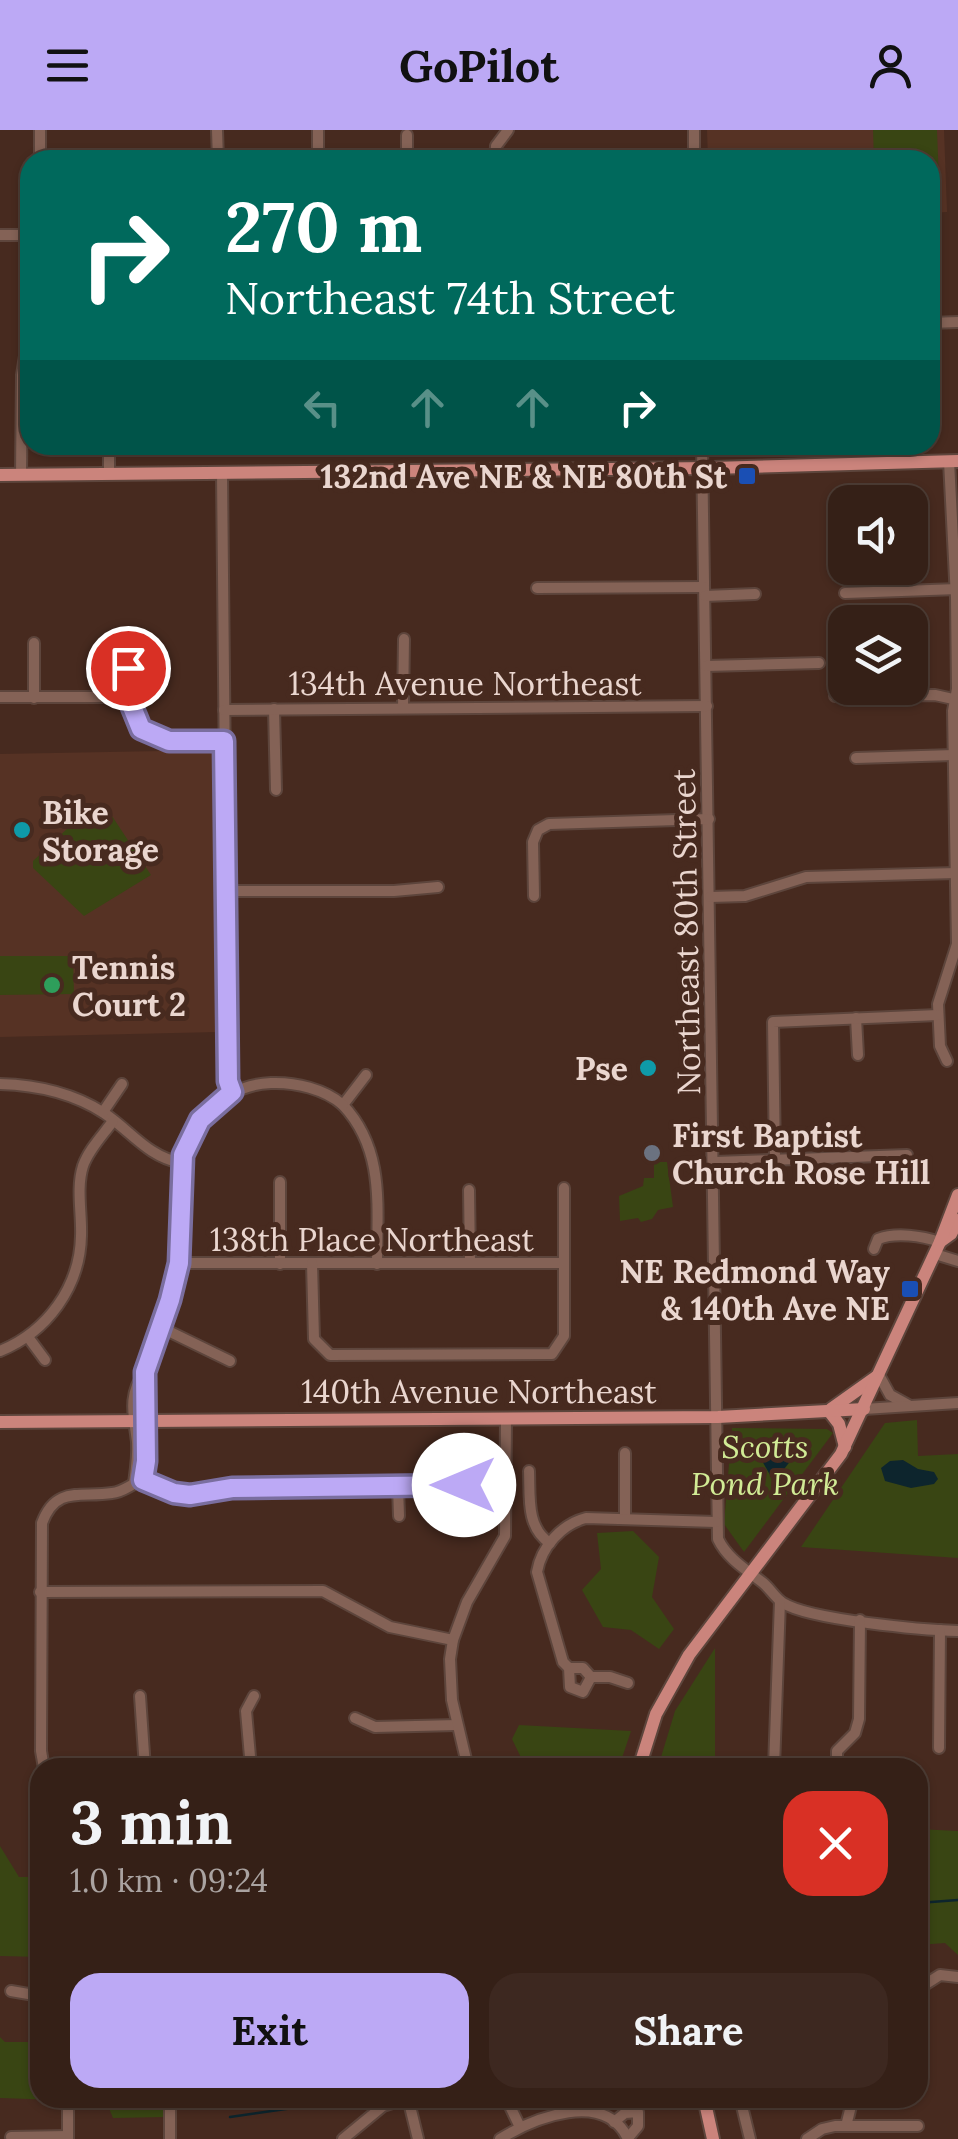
<!DOCTYPE html>
<meta charset="utf-8">
<style>
:root{--surface:#352017;--page:#3d2820;--text:#f1f3f6;--muted:#aaa3a1;--line:#4f3e36;--accent:#bca9f5}
body{margin:0;font-family:Lora,serif;background:var(--page);color:var(--text);height:100vh;display:flex;flex-direction:column;font-size:38px;white-space:nowrap}
*{box-sizing:border-box;margin:0}
p{font-size:32px;color:var(--muted)}
.icon{flex:none;width:55px;height:55px;fill:none;stroke:currentColor;stroke-width:2;stroke-linecap:round;stroke-linejoin:round}
.map{position:relative;flex:1;overflow:hidden}
.sheet{position:absolute;left:30px;top:1628px;width:898px;height:350px;display:flex;flex-direction:column;background:var(--surface);border-radius:30px;box-shadow:0 2px 8px #0004,0 0 0 2px var(--line)}
.sheet>*{flex:none}
.guide{position:absolute;left:20px;top:20px;width:920px;height:305px;border-radius:30px;box-shadow:0 2px 8px #0004,0 0 0 2px var(--line);background:#00695c;color:#fff;overflow:hidden}
.tools{position:absolute;left:828px;top:355px;display:grid;gap:20px}
.tools a{display:grid;place-items:center;width:100px;height:100px;border-radius:20px;background:var(--surface);box-shadow:0 2px 8px #0004,0 0 0 2px var(--line);font-size:50px}
.pin{position:absolute;display:grid;place-items:center;width:85px;height:85px;color:#fff;margin:-42px;border:5px solid #fff;border-radius:50%;box-shadow:0 2px 10px #0007}
.me{position:absolute;width:110px;margin:-55px;rotate:270deg;stroke-linejoin:round;filter:drop-shadow(0 0 8px #0008)}
.turn{display:flex;align-items:center;gap:35px;height:210px;padding:0 40px;font-size:45px}
.turn .icon{width:130px;height:130px;stroke-width:2.5}
.turn b{display:block;font-size:70px;line-height:85px}
.lanes{display:flex;align-items:center;height:95px;padding:0 40px;background:#0003;justify-content:center;gap:50px;direction:ltr}
.lanes .off{opacity:.35}
.round{display:grid;place-items:center;flex:none;width:105px;height:105px;border-radius:30px;background:var(--page)}
.summary{display:flex;align-items:center;justify-content:space-between;height:170px;padding:0 40px}
h1{font-size:60px;font-weight:700;line-height:75px}
.button{display:flex;gap:20px;margin-top:auto;padding:20px 40px}
.button a{flex:1;height:115px;border-radius:30px;background:var(--accent);color:#111;font-size:40px;font-weight:700;line-height:115px;text-align:center}
.button a+a{background:var(--page);color:var(--text)}
header{display:flex;justify-content:space-between;align-items:center;height:130px;padding:0 40px;background:var(--accent);color:#111;font-size:45px;font-weight:700}
.map>svg:first-child{display:block}
.built{fill:#563224}
.green{fill:#394513}
.water{fill:#0d252d}
.lines{fill:none;stroke-linecap:round;stroke-linejoin:round}
.stream{stroke:#0d252d;stroke-width:2.5}
.minor-casing{stroke:#5d453c;stroke-width:14}
.major-casing{stroke:#5d453c;stroke-width:16}
.minor{stroke:#846256;stroke-width:10}
.major{stroke:#cb847c;stroke-width:12}
.route-casing{stroke:#7a6e9f;stroke-width:25}
.route{stroke:#bca9f5;stroke-width:18}
.transit-dot{fill:#1a4fb4;stroke:#472a1f;stroke-width:4}
.culture-dot{fill:#0f9aa8;stroke:#472a1f;stroke-width:4}
.leisure-dot{fill:#2e9e5b;stroke:#472a1f;stroke-width:4}
.worship-dot{fill:#6b7280;stroke:#472a1f;stroke-width:4}
.labels{text-anchor:middle;dominant-baseline:central;stroke-width:10;stroke-linejoin:round;paint-order:stroke}
.poi-label{font-size:32px;font-weight:bold;fill:#ead6cf;stroke:#472a1f;text-anchor:end}
.street-label{font-size:32px;fill:#ead6cf;stroke:#472a1f}
.park-label{font-size:32px;font-style:italic;fill:#d1eb95;stroke:#472a1f}
</style>
<header><svg class="icon" aria-label="menu" viewBox="0 0 24 24"><path d="M4 6h16M4 12h16M4 18h16"/></svg>GoPilot<svg class="icon" aria-label="person" viewBox="0 0 24 24"><circle cx="12" cy="8" r="4"/><path d="M4 21q1-7 8-7t8 7"/></svg></header>
<div class="map">
<svg width="958" height="2009" viewBox="0 0 958 2009">
<rect width="100%" height="100%" fill="#472a1f"/>
<g class="built">
<polygon points="707,0 944,0 947,82 930,83 930,30 708,30"/>
<polygon points="217,620 218,902 0,907 0,624"/>
</g>
<g class="green">
<polygon points="873,0 937,0 940,78 930,79 930,30 874,30"/>
<polygon points="88,679 110,683 151,745 84,786 33,738 33,731"/>
<polygon points="0,826 73,826 74,864 0,865"/>
<polygon points="654,1032 667,1032 673,1077 658,1080 652,1089 641,1092 638,1088 620,1091 619,1066 643,1056 644,1048 654,1048"/>
<polygon points="917,1290 918,1326 958,1324 958,1428 801,1417 885,1293"/>
<polygon points="732,1298 827,1299 833,1303 744,1422 724,1394"/>
<polygon points="633,1401 659,1427 652,1467 674,1499 659,1519 631,1500 603,1497 582,1460 601,1439 597,1403"/>
<polygon points="715,1518 715,1637 658,1637 675,1581"/>
<polygon points="519,1595 631,1601 619,1637 526,1638 512,1609"/>
<polygon points="918,1699 958,1701 958,1825 945,1813 918,1815"/>
<polygon points="0,1716 19,1747 40,1747 40,1827 0,1826"/>
<polygon points="0,1907 5,1912 40,1912 40,1968 59,1968 59,1970 0,1968"/>
<polygon points="79,1968 166,1968 166,1987 113,1988 106,1971 79,1971"/>
</g>
<g class="water">
<polygon points="806,1311 774,1352 752,1313"/>
<polygon points="903,1330 918,1339 934,1342 938,1349 934,1354 911,1358 885,1351 881,1338 890,1331"/>
</g>
<g class="lines">
<g class="stream">
<polyline points="918,1773 958,1770"/>
<polyline points="230,1987 293,1978 306,1968"/>
</g>
<g class="minor-casing">
<g id="minor">
<polyline points="40,0 40,30"/>
<polyline points="217,0 218,30"/>
<polyline points="318,0 318,30"/>
<polyline points="694,0 694,30"/>
<polyline points="407,5 407,30"/>
<polyline points="495,30 496,16 508,0"/>
<polyline points="0,105 30,105"/>
<polyline points="930,193 958,192"/>
<path d="M702,315l16,1094c9,19 27,30 44,43 8,6 13,16 21,21 27,17 141,27 175,28"/>
<polyline points="222,343 228,951 232,962"/>
<polyline points="109,344 109,315"/>
<polyline points="21,345 22,245 30,194"/>
<polyline points="537,458 704,457"/>
<polyline points="845,463 958,459"/>
<polyline points="705,466 755,464"/>
<polyline points="706,536 819,533"/>
<polyline points="835,566 935,565 958,570"/>
<path d="M0,567h128c3,10 5,22 12,30 19,22 59,15 85,14"/>
<polyline points="128,567 129,509"/>
<polyline points="34,568 34,513"/>
<polyline points="403,578 404,509"/>
<polyline points="274,579 276,660"/>
<polyline points="224,580 707,576"/>
<polyline points="856,628 954,625"/>
<polyline points="226,761 394,761 438,757"/>
<polyline points="534,766 533,712 538,700 549,694 709,689"/>
<polyline points="710,767 745,766 806,747 956,743"/>
<polyline points="856,888 858,925"/>
<polyline points="947,931 940,916 938,874 957,814 953,581 957,559 956,468 949,331"/>
<path d="M366,945l-23,30c42,45 34,101 34,159"/>
<path d="M0,954c36,1 73,9 104,29 28,19 43,43 77,50"/>
<polyline points="103,982 122,954"/>
<polyline points="775,1030 773,892 938,885"/>
<polyline points="715,1032 907,1025"/>
<polyline points="469,1060 470,1132"/>
<path d="M874,1119l4,-10c18,-7 44,-3 62,3"/>
<polyline points="935,1124 958,1131"/>
<polyline points="179,1133 564,1133"/>
<polyline points="312,1133 314,1209 330,1225 552,1224 564,1206 564,1058"/>
<polyline points="280,1134 280,1052"/>
<polyline points="160,1197 230,1231"/>
<polyline points="28,1207 45,1230"/>
<path d="M0,1221c47,-19 80,-64 81,-115 1,-22 -5,-48 2,-70 6,-17 20,-31 30,-45"/>
<path d="M145,1242c12,-36 29,-72 34,-110 8,-54 -13,-109 31,-152 17,-17 37,-26 61,-27 24,-1 54,6 72,22"/>
<polyline points="879,1245 890,1265 910,1276"/>
<polyline points="864,1279 958,1273"/>
<path d="M529,1341c1,25 -3,57 21,72"/>
<path d="M143,1350c45,19 43,13 89,8l274,-3"/>
<path d="M134,1353c2,-14 4,-27 3,-41 -3,-26 -10,-47 8,-70l1,89 -3,19"/>
<polyline points="398,1356 399,1386"/>
<polyline points="625,1389 625,1323"/>
<polyline points="40,1462 323,1461 390,1497 453,1510"/>
<path d="M569,1538l1,19 13,5 8,-15 -8,-9h-14l-6,-6 -26,-90c4,-25 25,-48 49,-54l130,4"/>
<polyline points="591,1547 610,1547 628,1553"/>
<polyline points="140,1566 145,1638"/>
<polyline points="355,1588 375,1597 457,1595"/>
<polyline points="939,1618 940,1500"/>
<polyline points="774,1637 780,1471"/>
<path d="M44,1638l-3,-17 1,-228c14,-38 39,-25 70,-30 12,-1 20,-10 31,-13"/>
<polyline points="251,1638 246,1581 254,1566"/>
<polyline points="468,1638 452,1570 450,1529 453,1510 467,1472 505,1406 506,1288"/>
<polyline points="837,1638 837,1621 855,1603 859,1589 860,1490"/>
<polyline points="918,1859 940,1845 958,1847"/>
<polyline points="11,1861 40,1866"/>
<polyline points="170,1968 170,2009"/>
<polyline points="408,1968 418,2009"/>
<polyline points="506,1968 520,1997"/>
<polyline points="740,1968 750,2009"/>
<polyline points="614,1992 625,1983 638,1982 638,1996 628,2008"/>
<polyline points="846,1996 853,1968"/>
<polyline points="11,2007 68,2006"/>
<polyline points="68,2009 68,1968"/>
<polyline points="343,2009 383,1976 407,1968"/>
<path d="M500,2009c34,-21 105,-50 128,0"/>
<polyline points="807,2009 822,1999 835,1996 918,1996"/>
</g>
</g>
<g class="major-casing">
<g id="major">
<polyline points="0,345 712,338 958,331"/>
<polyline points="940,1112 951,1104 958,1090"/>
<polyline points="831,1279 876,1247"/>
<polyline points="829,1281 839,1294 845,1317"/>
<polyline points="0,1292 718,1287 864,1279"/>
<polyline points="639,1638 656,1584 689,1525 841,1324 940,1112 958,1065"/>
<polyline points="704,1968 713,2009"/>
</g>
</g>
<use href="#minor" class="minor"/>
<use href="#major" class="major"/>
</g>
<g class="lines">
<g class="route-casing">
<polyline id="route" points="128,538 128,567 141,599 169,611 224,611 228,951 232,962 200,990 183,1025 179,1133 170,1170 145,1242 146,1331 143,1350 174,1363 190,1365 232,1358 464,1355"/>
</g>
<use href="#route" class="route"/>
</g>
<g class="transit-dot">
<rect x="737" y="336" width="20" height="20" rx="5"/>
<rect x="900" y="1149" width="20" height="20" rx="5"/>
</g>
<g class="culture-dot">
<circle cx="22" cy="700" r="10"/>
<circle cx="648" cy="938" r="10"/>
</g>
<circle class="leisure-dot" cx="52" cy="855" r="10"/>
<circle class="worship-dot" cx="652" cy="1023" r="10"/>
<g class="labels">
<g class="poi-label">
<text x="727" y="346">132nd Ave NE &amp; NE 80th St</text>
<text x="42" y="682" text-anchor="start">Bike<tspan x="42" dy="37">Storage</tspan></text>
<text x="72" y="837" text-anchor="start">Tennis<tspan x="72" dy="37">Court 2</tspan></text>
<text x="628" y="938">Pse</text>
<text x="672" y="1005" text-anchor="start">First Baptist<tspan x="672" dy="37">Church Rose Hill</tspan></text>
<text x="890" y="1141">NE Redmond Way<tspan x="890" dy="37">&amp; 140th Ave NE</tspan></text>
</g>
<g class="street-label">
<text x="465" y="553">134th Avenue Northeast</text>
<text transform="translate(686 802) rotate(-91)">Northeast 80th Street</text>
<text x="372" y="1109">138th Place Northeast</text>
<text x="479" y="1261">140th Avenue Northeast</text>
</g>
<g class="park-label">
<text x="765" y="1316">Scotts<tspan x="765" dy="37">Pond Park</tspan></text>
</g>
</g>
</svg>
<div class="tools">
<a><svg class="icon" aria-label="sound" viewBox="0 0 24 24"><path d="M4 9h4l5-4v14l-5-4H4zM17 9q2 3 0 6"/></svg></a>
<a><svg class="icon" aria-label="layers" viewBox="0 0 24 24"><path d="M12 4l9 5-9 5-9-5zM3 14l9 5 9-5"/></svg></a>
</div>
<div class="pin" style="left:128px;top:538px;background:#d93025"><svg class="icon" aria-label="arrive" viewBox="0 0 24 24"><path d="M6 21V4h12l-3 4 3 4H6"/></svg></div>
<svg class="me" style="left:464px;top:1355px" viewBox="-20 -20 40 40"><circle r="19" fill="#fff"/><path d="M0-13L10 11 0 6-10 11z" fill="#bca9f5"/></svg>
<div class="guide">
<div class="turn"><svg class="icon" aria-label="right" viewBox="0 0 24 24"><path d="M7 20v-9h11M14 6l5 5-5 5"/></svg><div><b>270 m</b>Northeast 74th Street</div></div>
<div class="lanes"><svg class="icon off" aria-label="left" viewBox="0 0 24 24"><path d="M17 20v-9H6M10 6l-5 5 5 5"/></svg><svg class="icon off" aria-label="ahead" viewBox="0 0 24 24"><path d="M12 20V5M6 11l6-6 6 6"/></svg><svg class="icon off" aria-label="ahead" viewBox="0 0 24 24"><path d="M12 20V5M6 11l6-6 6 6"/></svg><svg class="icon" aria-label="right" viewBox="0 0 24 24"><path d="M7 20v-9h11M14 6l5 5-5 5"/></svg></div>
</div>
<section class="sheet">
<div class="summary"><div><h1>3 min</h1><p>1.0 km · 09:24</p></div><a class="round" style="background:#d93025;color:#fff"><svg class="icon" aria-label="close" viewBox="0 0 24 24"><path d="M6 6l12 12M18 6L6 18"/></svg></a></div>
<div class="button"><a>Exit</a><a>Share</a></div>
</section>
</div>
